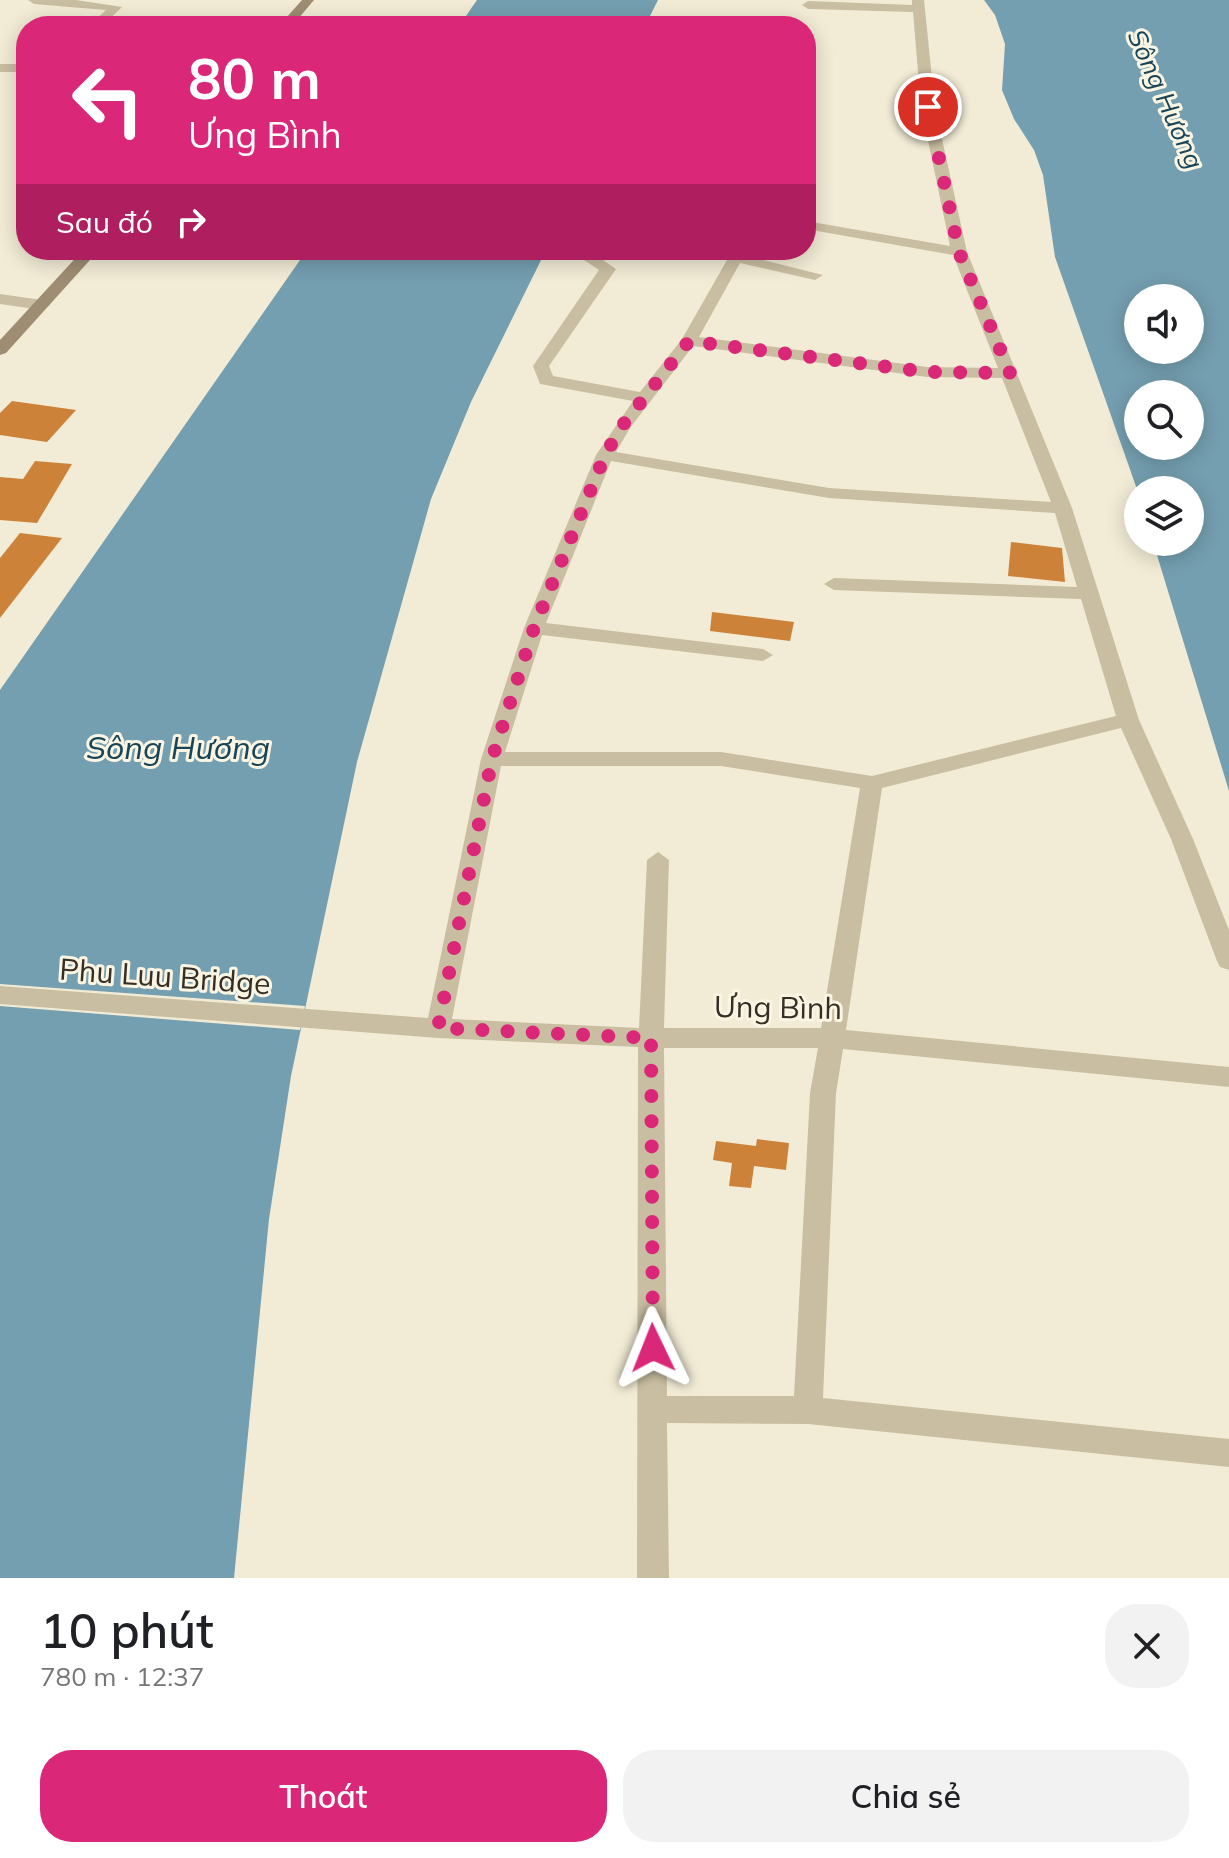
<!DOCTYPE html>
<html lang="vi">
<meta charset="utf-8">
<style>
:root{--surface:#fff;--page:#f2f2f2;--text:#202124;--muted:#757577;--accent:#db2777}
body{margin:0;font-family:Mulish,sans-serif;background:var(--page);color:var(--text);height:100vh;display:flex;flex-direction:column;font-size:30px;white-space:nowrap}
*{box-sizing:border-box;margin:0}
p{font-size:26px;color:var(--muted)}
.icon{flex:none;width:44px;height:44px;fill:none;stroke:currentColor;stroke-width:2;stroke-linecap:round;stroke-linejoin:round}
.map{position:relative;height:1578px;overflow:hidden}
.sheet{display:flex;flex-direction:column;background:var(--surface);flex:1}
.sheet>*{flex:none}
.guide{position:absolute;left:16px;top:16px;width:800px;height:244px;border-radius:32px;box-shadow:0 4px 20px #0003;background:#db2777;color:#fff;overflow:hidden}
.fabs{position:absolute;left:1124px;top:284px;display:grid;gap:16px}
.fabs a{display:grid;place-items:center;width:80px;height:80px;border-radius:50%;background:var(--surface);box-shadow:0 4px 20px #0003;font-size:40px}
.pin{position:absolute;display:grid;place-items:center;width:68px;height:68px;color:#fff;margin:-34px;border:4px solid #fff;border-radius:50%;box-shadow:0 2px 8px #0007}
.me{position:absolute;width:88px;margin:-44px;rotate:358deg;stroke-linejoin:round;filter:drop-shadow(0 0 6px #0008)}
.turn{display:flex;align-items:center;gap:28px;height:168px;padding:0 40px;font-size:36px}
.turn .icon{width:104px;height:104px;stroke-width:2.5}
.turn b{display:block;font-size:56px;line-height:68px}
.then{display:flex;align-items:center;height:76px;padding:0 40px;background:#0003;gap:16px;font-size:30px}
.round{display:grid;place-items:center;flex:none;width:84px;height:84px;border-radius:32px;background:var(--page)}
.summary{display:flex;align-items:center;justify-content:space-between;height:136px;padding:0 40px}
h1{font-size:48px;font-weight:600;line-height:60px}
.primary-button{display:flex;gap:16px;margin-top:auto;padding:16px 40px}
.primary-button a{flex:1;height:92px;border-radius:32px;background:var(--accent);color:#fff;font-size:32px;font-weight:600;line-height:92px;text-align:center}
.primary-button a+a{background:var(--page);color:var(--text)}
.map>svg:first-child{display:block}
.water{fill:#749fb0;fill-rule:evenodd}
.pier{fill:#f2ecd6}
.building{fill:#cd8239}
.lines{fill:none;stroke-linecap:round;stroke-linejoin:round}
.minor{fill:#cabea2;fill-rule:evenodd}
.tertiary{fill:#cabea2;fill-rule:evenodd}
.secondary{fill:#9e8d73;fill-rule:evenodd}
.route{stroke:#db2777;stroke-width:14;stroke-dasharray:0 25.2}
.labels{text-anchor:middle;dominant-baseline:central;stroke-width:6;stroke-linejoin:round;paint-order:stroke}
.far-water-label{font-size:26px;font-style:italic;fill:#184458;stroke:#faf5e3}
.street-label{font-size:30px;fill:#352e25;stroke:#faf5e3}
.water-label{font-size:32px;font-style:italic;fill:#184458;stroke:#faf5e3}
</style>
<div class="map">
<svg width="1229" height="1578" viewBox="0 0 1229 1578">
<rect width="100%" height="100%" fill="#f2ecd6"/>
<g class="water">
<polygon points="477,0 658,0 645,26 459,26"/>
<path d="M984,0h245v791l-76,-249h37v-52l-52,2 -83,-235 -12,-82 -9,-25 -20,-31 -12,-29 3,-46 -10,-29zM1190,298v52h-52v-52zM1138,394h52v52h-52z"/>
<polygon points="307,250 546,250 471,402 431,499 357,762 291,1076 269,1219 234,1578 0,1578 0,690"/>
</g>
<polygon class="pier" points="0,984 305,1006 300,1030 0,1006"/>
<g class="building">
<polygon points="12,401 76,410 47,442 0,435 0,413"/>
<polygon points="35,461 72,464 37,523 0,520 0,477 23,479"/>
<polygon points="20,533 62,538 0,618 0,558"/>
<polygon points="1011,542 1062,548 1065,582 1008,576"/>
<polygon points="712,612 794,622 790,641 710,631"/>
<polygon points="757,1139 789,1143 786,1170 754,1166 751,1188 729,1186 732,1163 713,1160 716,1141 756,1146"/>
</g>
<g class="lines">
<g class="minor">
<polygon points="28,0 76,0 122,7 102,26 89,26 106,10 34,4"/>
<path d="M912,0h12l11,107 32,145 105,256 67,212 54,119 36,91v40l-9,-3 -3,-6 -46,-122 -50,-111 -239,60 -36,242 383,37v20l-386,-38 -7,44 -13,305 406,41v28l-421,-43 -141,-1 2,155h-32l1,-531 -200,-9 -438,-34v-18l428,32 53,-259 43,-131 72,-173 37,-54 -93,-17 -7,-18 66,-96 -15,-10 3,-10h16l-3,8 16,11 -67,97 4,10 87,16 42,-53 45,-79 -35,-10h61l-6,6 76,19 -8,5 -75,-17 -41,74 228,30 71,1 -45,-113 -147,-26v-8l144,25 -29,-139 -8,-95 -105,-3 -6,-4 6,-4 104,4zM693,346l234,31 75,1 49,124 -222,-14 -213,-36 14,-24zM611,461l218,37 226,15 22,74 -243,-9 -10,6 10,6 247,9 35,117 -244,60 -151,-24h-216l37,-117 221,26 10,-6 -10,-6 -217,-26zM501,766h220l139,22 -39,240h-157l5,-168 -11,-8 -11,8 -8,168 -187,-9zM664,1048h154l-8,45 -16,303h-127z"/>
<polygon points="658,21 683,26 653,26"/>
<rect x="0" y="64" width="26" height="8"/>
</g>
<polygon class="tertiary" points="0,294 42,300 50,305 42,310 0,304"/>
<g class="secondary">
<polygon points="302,0 314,0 292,26 279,26"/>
<polygon points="83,250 99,250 6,353 0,355 0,340"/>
</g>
</g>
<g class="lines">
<polyline class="route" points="653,1348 651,1038 438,1028 492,759 534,628 605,455 622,426 689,341 927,372 1010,373 959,252 928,107"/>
</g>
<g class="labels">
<g class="far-water-label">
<text transform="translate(1166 99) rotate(66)">Sông Hương</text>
</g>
<g class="street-label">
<text transform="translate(165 976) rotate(4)">Phu Luu Bridge</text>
<text transform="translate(778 1007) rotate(1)">Ưng Bình</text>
</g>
<g class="water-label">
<text x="178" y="747">Sông Hương</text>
</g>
</g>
</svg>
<div class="fabs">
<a><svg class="icon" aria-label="sound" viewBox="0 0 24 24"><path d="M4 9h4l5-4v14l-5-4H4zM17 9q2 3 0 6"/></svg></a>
<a><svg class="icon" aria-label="search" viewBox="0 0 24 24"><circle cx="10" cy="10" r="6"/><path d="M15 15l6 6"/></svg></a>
<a><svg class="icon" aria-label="layers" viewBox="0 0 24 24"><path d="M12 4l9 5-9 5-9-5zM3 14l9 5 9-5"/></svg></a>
</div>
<div class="pin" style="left:928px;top:107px;background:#d93025"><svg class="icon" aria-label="arrive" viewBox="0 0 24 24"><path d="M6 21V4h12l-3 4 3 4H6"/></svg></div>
<svg class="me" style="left:653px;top:1348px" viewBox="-20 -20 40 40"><path d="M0-17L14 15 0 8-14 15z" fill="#db2777" stroke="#fff" stroke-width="4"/></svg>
<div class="guide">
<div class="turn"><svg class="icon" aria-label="left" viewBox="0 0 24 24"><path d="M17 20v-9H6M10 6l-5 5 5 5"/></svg><div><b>80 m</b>Ưng Bình</div></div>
<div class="then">Sau đó<svg class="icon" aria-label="right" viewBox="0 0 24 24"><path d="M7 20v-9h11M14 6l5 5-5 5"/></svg></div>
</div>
</div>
<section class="sheet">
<div class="summary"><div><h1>10 phút</h1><p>780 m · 12:37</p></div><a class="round"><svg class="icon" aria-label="close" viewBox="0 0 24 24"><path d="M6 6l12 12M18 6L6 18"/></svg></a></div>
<div class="primary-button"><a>Thoát</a><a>Chia sẻ</a></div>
</section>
